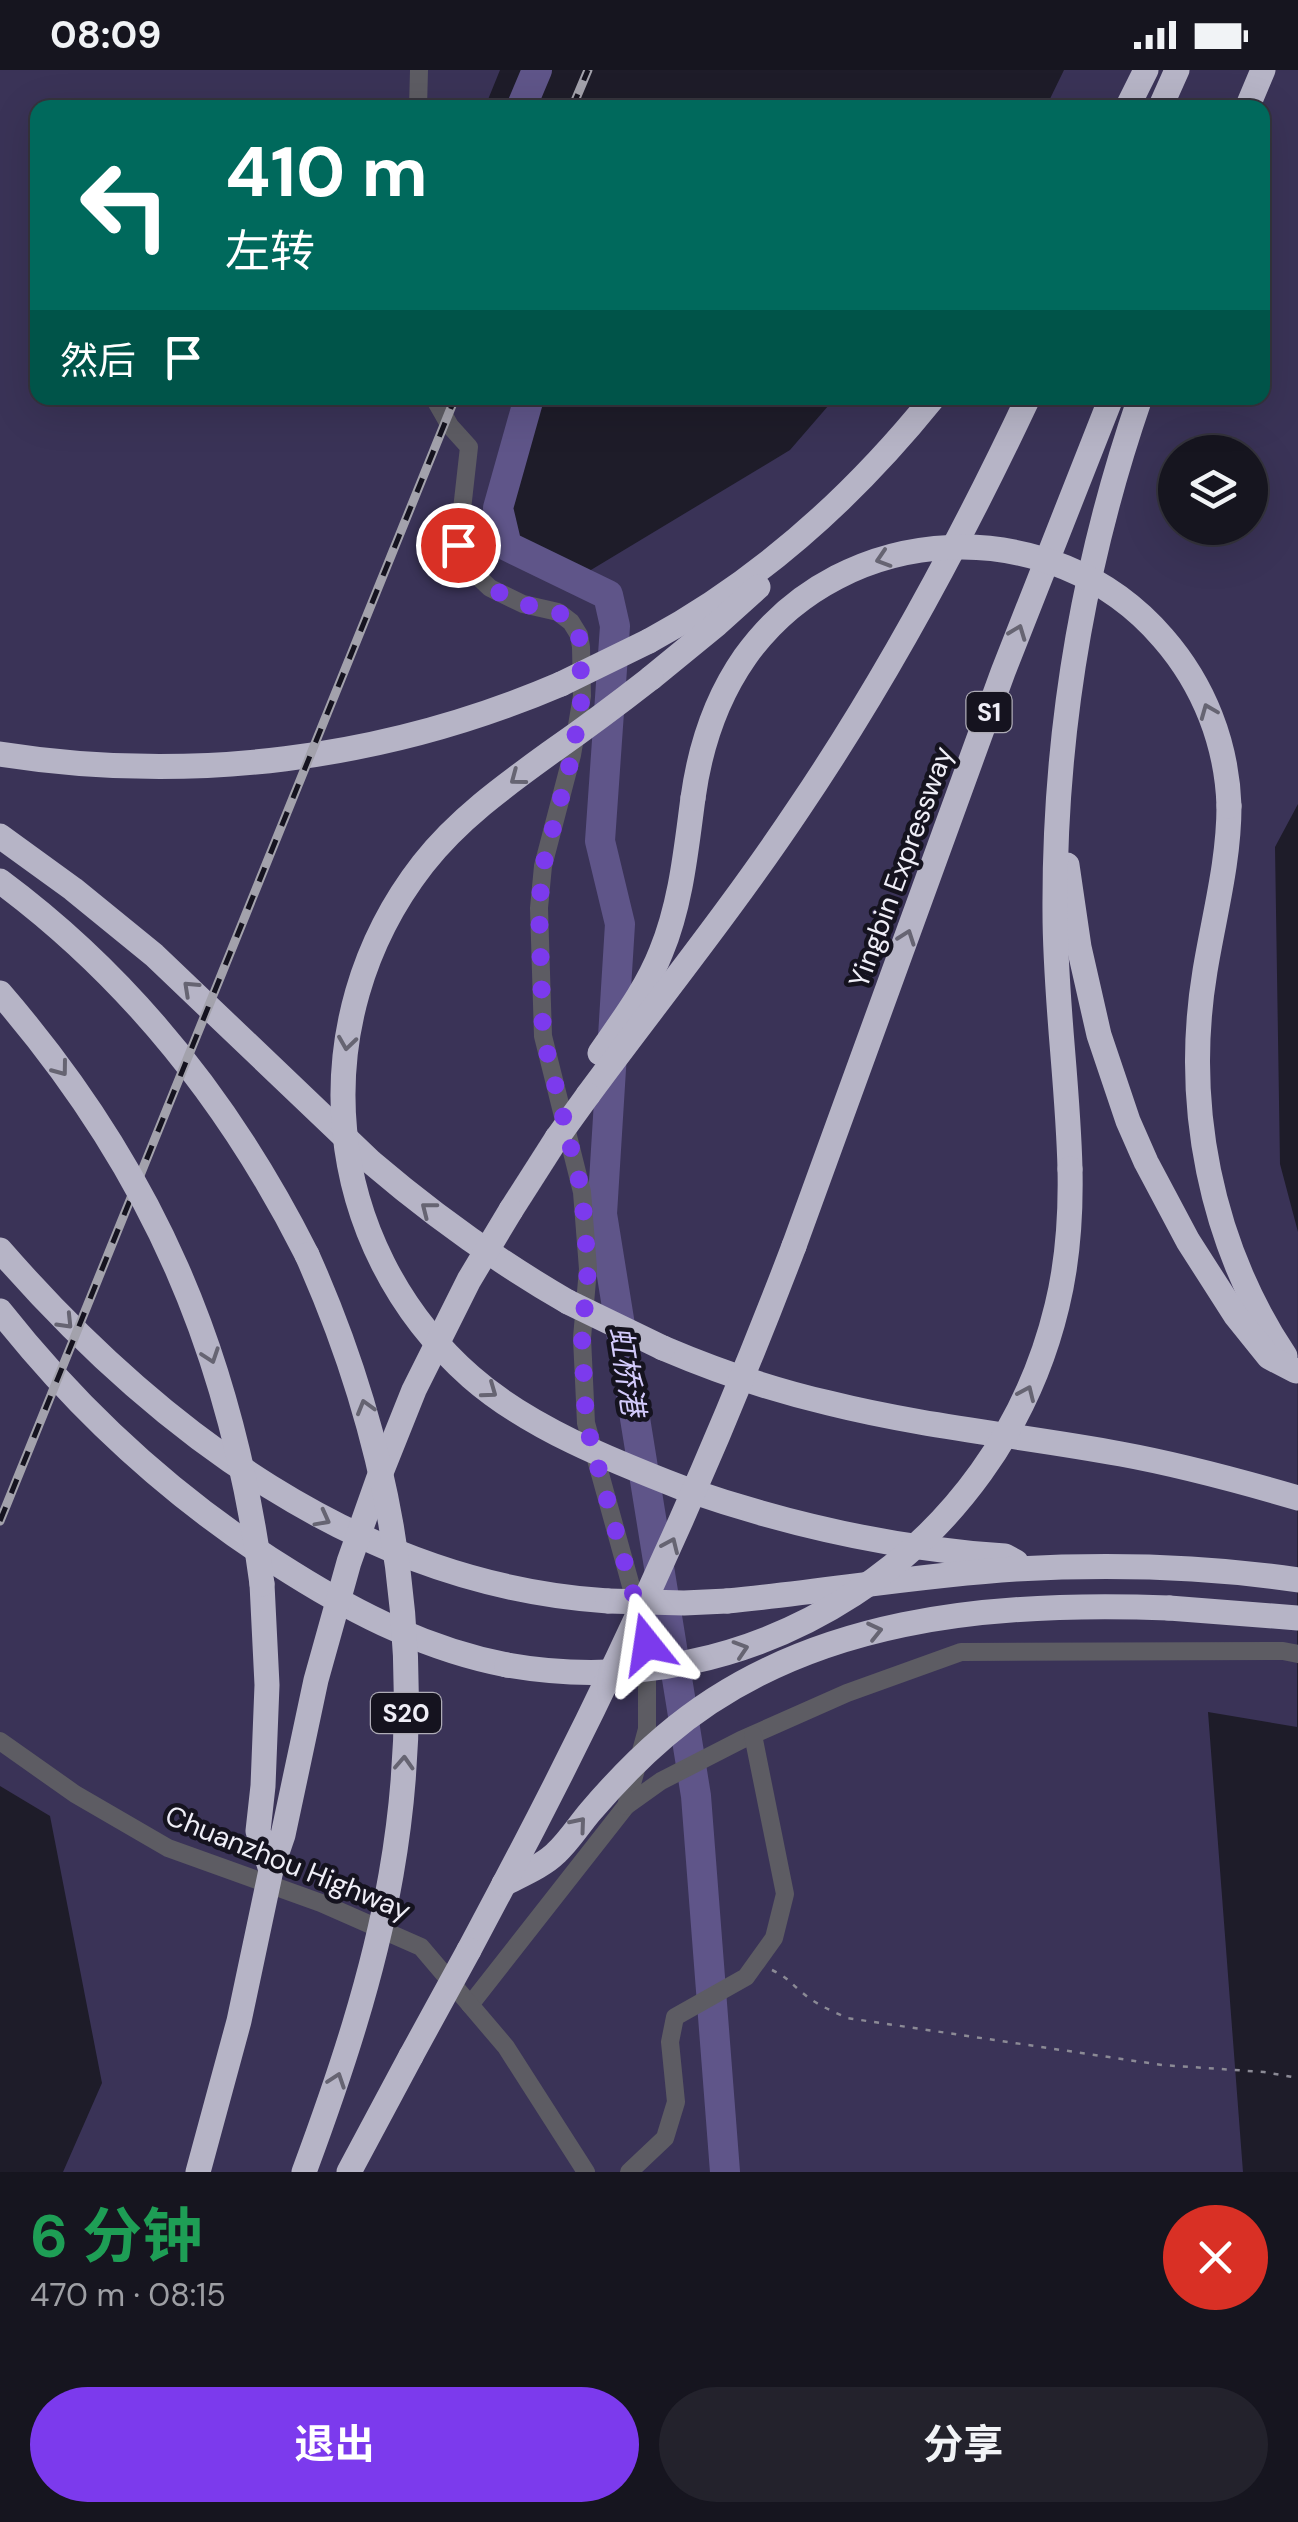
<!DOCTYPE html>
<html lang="zh">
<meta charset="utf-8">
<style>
:root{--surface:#16151f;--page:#23222c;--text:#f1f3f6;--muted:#9e9fa4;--line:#35343d;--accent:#7c3aed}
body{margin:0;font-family:"DM Sans","Noto Sans SC",sans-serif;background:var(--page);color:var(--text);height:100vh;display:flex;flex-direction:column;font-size:38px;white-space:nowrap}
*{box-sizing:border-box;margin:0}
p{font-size:32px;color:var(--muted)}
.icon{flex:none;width:55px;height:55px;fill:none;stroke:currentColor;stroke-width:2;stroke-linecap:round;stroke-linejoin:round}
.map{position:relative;height:2102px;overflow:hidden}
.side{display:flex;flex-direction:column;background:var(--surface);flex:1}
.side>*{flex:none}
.banner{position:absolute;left:30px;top:30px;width:1240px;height:305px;border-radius:20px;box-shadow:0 10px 40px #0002,0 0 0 2px var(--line);background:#00695c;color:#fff;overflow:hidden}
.controls{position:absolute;left:1158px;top:365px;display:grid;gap:20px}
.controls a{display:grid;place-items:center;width:110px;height:110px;border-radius:50%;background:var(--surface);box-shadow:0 10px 40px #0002,0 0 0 2px var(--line);font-size:50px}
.pin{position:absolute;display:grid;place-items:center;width:85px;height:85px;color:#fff;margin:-42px;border:5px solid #fff;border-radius:50%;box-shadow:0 2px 10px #0007}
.me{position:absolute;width:110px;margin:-55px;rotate:345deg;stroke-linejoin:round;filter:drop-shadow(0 0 8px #0008)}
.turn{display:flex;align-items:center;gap:35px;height:210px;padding:0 30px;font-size:45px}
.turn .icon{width:130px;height:130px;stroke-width:2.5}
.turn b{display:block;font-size:70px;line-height:85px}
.then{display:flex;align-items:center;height:95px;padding:0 30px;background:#0003;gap:20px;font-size:38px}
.round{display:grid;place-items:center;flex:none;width:105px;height:105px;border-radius:52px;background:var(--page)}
.summary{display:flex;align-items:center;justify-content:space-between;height:170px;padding:0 30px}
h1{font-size:60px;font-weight:700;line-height:75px;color:#1e9e55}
.cta{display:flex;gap:20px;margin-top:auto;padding:20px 30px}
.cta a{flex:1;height:115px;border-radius:60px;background:var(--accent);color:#fff;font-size:40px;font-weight:700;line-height:115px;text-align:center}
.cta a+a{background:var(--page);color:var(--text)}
.status{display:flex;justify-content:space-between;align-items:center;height:70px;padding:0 50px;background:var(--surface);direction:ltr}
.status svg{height:28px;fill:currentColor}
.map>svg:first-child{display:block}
.green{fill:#3a3357;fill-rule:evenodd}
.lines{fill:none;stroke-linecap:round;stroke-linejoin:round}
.river{stroke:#5f5589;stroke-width:30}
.path{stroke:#8b8a95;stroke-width:2.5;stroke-dasharray:5 8;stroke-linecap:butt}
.minor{stroke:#5d5c63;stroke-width:18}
.highway{stroke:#b6b4c6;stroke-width:25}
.rail-casing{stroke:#a3a2ac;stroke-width:9}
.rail{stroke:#15131f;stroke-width:5;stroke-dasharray:15;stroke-linecap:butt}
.highway-bridge{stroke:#b6b4c6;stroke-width:25}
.oneway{stroke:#666472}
.route{stroke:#7c3aed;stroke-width:18;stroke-dasharray:0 32.4}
.labels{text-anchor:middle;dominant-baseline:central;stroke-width:9;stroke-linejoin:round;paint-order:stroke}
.shield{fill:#15131f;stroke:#aeacb6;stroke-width:2.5}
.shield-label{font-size:25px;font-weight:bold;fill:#efeef7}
.street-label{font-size:28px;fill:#efeef7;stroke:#15131f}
.water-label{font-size:30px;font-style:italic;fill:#d3cbfc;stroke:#15131f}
</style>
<div class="status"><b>08:09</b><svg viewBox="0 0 49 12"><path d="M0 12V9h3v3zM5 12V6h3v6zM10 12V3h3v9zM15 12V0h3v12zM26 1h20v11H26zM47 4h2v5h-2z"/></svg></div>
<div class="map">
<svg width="1298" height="2102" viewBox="0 0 1298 2102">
<rect width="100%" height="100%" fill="#1e1c29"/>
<path class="green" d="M0,0h500l-15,37 -447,1v290h478l-41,148 91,39 224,-135 45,-52h427v-290l-216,-1 18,-37h234v734l-23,43 5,317 18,68 -1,495 -89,-15 35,460h-1180l39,-89 -52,-267 -50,-30zM1175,382h75v76h-75z"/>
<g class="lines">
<g class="river">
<polyline points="521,38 537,0"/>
<polyline points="529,328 498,438 507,476 608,525 615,556 600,771 620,854 602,1144 696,1726 725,2102"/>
</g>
<path class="path" d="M772,1900c17,8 18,13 32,24 13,11 28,17 43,24l315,47 102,7 34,6"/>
<g class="minor">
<polyline points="418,38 419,0"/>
<polyline points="434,328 450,356 469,377 458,475 471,500 490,518 523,534 558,542 571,552 579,565 581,577 582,626 572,685 543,796 539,838 543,966 582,1122 588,1199 582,1268 586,1353 647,1574 647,1659 626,1736 470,1935"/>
<polyline points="0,1671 75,1724 168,1778 321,1833 421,1877 506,1977 586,2102"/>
<polyline points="626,1736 661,1711 741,1670 847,1623 961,1582 1283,1581 1298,1584"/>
<polyline points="629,2102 665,2068 676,2032 670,1972 675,1947 746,1907 774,1868 785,1824 753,1665"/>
</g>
<g class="highway">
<polyline points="1127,38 1146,0"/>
<polyline points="1160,38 1177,0"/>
<polyline points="1247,38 1263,0"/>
<path d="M649,571c111,-60 205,-145 284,-243"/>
<polyline points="651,608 717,554 758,517"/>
<path d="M0,684c190,30 384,6 561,-70"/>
<path d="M1229,736c0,56 -15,110 -24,165 -22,133 5,272 80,385"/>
<path d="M0,766l73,53 81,66 217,207c62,53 126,99 197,140"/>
<polyline points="1067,795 1079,877 1099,965 1128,1051 1146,1092 1188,1171 1236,1246 1269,1287 1296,1301"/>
<path d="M0,811c132,98 233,227 307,374"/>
<path d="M600,983c22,-32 47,-65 61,-101 20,-48 25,-102 32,-154"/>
<path d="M588,1025c71,-96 145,-188 211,-287 88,-130 162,-268 229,-410"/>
<path d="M1070,1099c-2,-86 -15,-171 -15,-257 -1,-175 28,-349 85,-514"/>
<polyline points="511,1140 557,1068"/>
<polyline points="794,1176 1003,602 1111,328"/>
<path d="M0,1180c157,180 361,335 608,351"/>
<path d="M0,1241c82,104 179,192 292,262 67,42 137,77 215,92"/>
<path d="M663,1278c54,23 109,42 166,55 96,24 195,33 292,51 60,11 119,27 177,44"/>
<path d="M685,1419c104,36 210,60 320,67l11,6"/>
<polyline points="262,1514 267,1615 263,1716 258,1761 271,1800"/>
<path d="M727,1531c97,-9 192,-26 289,-32 94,-5 189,-3 282,11"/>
<polyline points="1169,1538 1298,1548"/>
<polyline points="469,1880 504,1814"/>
<polyline points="349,2102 411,1986"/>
</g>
<g class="rail-casing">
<g id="rail">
<polyline points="572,38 588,0"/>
<polyline points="0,1451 455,328"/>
</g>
</g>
<use href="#rail" class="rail"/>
<g class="highway-bridge">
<path d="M651,608c-32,25 -64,49 -97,72 -47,34 -95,68 -131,114 -123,158 -102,381 48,513 58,51 142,84 214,112"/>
<polyline points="561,614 649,571"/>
<path d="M693,728c7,-51 22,-98 52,-141 99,-139 308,-147 418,-19 41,47 64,106 66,168"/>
<path d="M0,923c153,177 231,360 262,591"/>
<polyline points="557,1068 588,1025"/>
<polyline points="568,1232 663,1278"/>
<polyline points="608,1531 684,1533 727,1531"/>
<path d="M507,1595c249,44 491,-113 550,-359 11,-45 14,-91 13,-137"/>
<path d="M504,1814c17,-9 39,-18 52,-31 13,-12 23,-28 34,-41 23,-27 48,-53 75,-76 139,-119 328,-135 504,-128"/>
<path d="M504,1814c110,-207 207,-420 290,-638"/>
<polyline points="411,1986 469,1880"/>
<polyline points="198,2102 239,1951 271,1800 283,1765 316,1610 349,1492 378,1410 414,1320 469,1210 511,1140"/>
<path d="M304,2102c36,-97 69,-195 87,-297 38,-216 5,-421 -84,-620"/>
</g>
</g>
<defs><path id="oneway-chevron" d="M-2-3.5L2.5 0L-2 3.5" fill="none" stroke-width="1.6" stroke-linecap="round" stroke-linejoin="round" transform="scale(2.5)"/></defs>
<g class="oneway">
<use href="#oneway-chevron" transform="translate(883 489) rotate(162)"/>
<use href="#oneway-chevron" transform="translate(1018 562) rotate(-69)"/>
<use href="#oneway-chevron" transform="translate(1208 641) rotate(-112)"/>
<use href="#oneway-chevron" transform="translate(517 708) rotate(143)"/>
<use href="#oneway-chevron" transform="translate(907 867) rotate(-70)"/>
<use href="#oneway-chevron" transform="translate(190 918) rotate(-137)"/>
<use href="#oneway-chevron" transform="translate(347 973) rotate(98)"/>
<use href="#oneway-chevron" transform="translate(61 999) rotate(53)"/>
<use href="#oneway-chevron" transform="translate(428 1139) rotate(-142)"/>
<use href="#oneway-chevron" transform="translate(66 1252) rotate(46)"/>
<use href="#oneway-chevron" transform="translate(211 1286) rotate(71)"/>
<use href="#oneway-chevron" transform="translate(490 1321) rotate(36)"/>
<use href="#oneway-chevron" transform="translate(1027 1323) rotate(-66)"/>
<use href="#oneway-chevron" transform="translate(365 1337) rotate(-106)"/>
<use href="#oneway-chevron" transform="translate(323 1449) rotate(28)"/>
<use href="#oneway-chevron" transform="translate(671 1475) rotate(-66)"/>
<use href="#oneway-chevron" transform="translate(875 1561) rotate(-13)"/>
<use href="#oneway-chevron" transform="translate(741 1579) rotate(-18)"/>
<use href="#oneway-chevron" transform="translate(404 1693) rotate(-87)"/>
<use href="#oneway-chevron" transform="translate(579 1754) rotate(-50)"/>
<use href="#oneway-chevron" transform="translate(337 2010) rotate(-71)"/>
</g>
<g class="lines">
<polyline class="route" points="458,475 471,500 490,518 523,534 558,542 572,552 579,564 582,626 572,686 543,796 539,838 543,966 582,1122 588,1199 582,1268 586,1353 647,1574"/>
</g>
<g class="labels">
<g class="shield">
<rect x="966.5" y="622" width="45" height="40" rx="8"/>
<rect x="371" y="1623" width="70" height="40" rx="8"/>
</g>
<g class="shield-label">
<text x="989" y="642">S1</text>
<text x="406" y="1643">S20</text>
</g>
<g class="street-label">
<text transform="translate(901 797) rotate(-70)">Yingbin Expressway</text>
<text transform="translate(288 1793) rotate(22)">Chuanzhou Highway</text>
</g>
<g class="water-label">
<text transform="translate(627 1301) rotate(81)">虹桥港</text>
</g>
</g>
</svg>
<div class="controls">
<a><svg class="icon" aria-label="layers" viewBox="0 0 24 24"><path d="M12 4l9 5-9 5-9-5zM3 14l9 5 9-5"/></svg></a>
</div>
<div class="pin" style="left:458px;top:475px;background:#d93025"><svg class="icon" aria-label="arrive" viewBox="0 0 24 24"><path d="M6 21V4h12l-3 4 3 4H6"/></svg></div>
<svg class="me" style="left:647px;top:1574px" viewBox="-20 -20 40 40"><path d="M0-17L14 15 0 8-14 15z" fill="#7c3aed" stroke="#fff" stroke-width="4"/></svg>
<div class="banner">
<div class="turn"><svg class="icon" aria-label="left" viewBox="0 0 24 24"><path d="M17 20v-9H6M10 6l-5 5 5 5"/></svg><div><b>410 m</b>左转</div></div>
<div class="then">然后<svg class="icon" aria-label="arrive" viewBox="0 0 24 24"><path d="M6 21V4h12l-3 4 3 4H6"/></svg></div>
</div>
</div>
<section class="side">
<div class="summary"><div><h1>6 分钟</h1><p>470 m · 08:15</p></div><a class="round" style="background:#d93025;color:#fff"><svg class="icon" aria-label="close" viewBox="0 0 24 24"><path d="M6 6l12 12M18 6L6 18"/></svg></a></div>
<div class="cta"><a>退出</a><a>分享</a></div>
</section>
